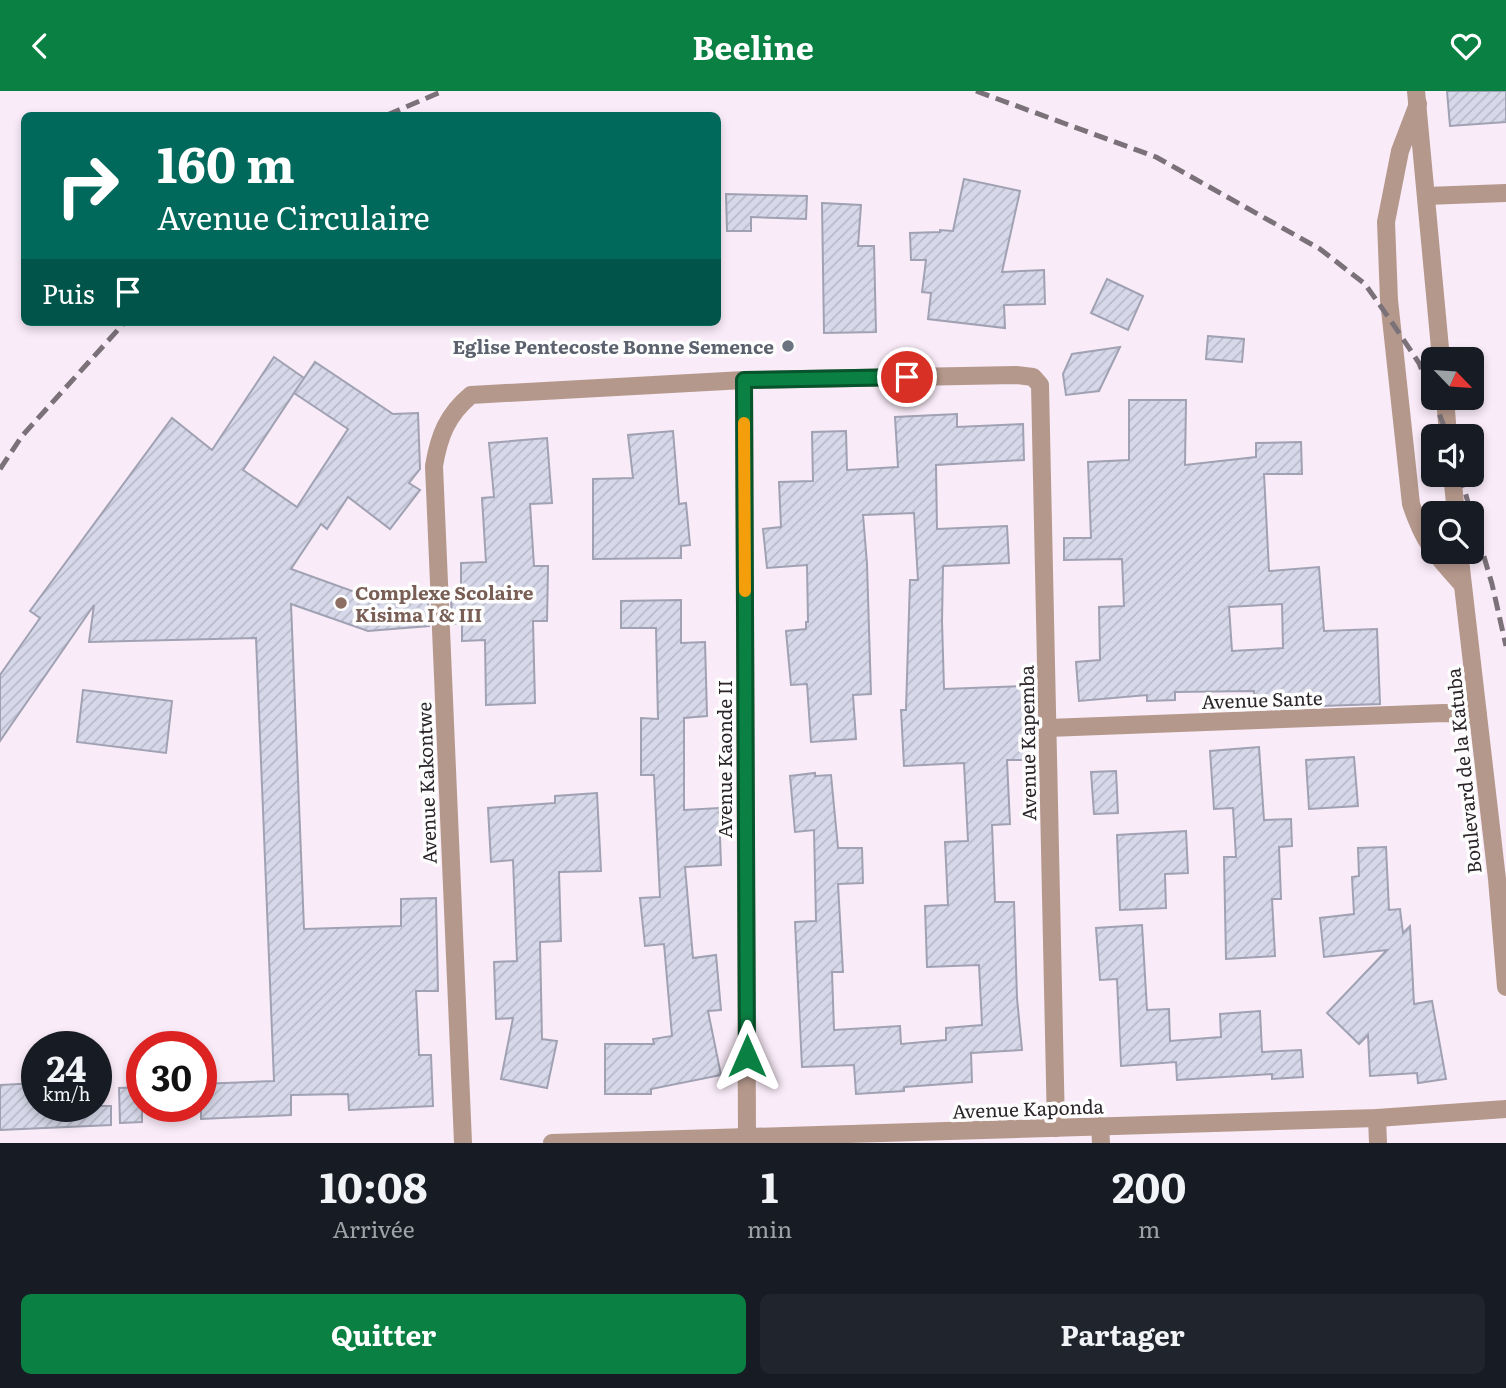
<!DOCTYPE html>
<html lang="fr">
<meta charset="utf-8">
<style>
:root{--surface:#171b24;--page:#20242c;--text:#f1f3f6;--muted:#9ea1a6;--accent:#0b8043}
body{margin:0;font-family:Literata,serif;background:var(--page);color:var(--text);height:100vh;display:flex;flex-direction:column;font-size:26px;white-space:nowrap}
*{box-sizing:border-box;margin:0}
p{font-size:23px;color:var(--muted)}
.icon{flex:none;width:38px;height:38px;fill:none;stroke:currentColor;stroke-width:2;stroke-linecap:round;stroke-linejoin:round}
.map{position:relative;height:1052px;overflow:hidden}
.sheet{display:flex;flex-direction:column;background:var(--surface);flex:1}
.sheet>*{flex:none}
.banner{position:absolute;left:21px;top:21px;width:700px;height:214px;border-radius:10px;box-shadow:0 4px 10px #0003;background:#00695c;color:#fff;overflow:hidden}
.needle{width:46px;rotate:115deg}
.fabs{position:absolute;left:1421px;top:256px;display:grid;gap:14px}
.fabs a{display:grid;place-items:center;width:63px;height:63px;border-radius:10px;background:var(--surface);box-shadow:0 4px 10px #0003;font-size:35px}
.speed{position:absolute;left:21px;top:940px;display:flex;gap:14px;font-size:35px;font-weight:700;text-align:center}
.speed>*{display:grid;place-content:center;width:91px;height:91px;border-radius:50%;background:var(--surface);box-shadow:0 4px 10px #0003;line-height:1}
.speed small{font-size:18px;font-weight:400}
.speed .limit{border:10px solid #d22;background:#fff;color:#111}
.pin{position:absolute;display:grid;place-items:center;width:60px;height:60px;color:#fff;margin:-30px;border:4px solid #fff;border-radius:50%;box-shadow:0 2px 7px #0007}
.me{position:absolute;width:77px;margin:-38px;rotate:0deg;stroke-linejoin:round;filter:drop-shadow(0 0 5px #0008)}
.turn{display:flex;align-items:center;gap:24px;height:147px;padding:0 21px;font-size:32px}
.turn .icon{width:91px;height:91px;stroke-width:2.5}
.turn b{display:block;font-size:49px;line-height:60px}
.then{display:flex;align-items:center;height:66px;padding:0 21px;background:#0003;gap:14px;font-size:26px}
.eta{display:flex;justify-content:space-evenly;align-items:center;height:119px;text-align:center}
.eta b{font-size:42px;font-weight:700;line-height:49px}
.button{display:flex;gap:14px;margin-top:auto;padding:14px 21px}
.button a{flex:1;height:80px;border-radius:10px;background:var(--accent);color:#fff;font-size:28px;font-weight:700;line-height:80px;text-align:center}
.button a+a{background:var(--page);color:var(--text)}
header{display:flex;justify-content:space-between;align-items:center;height:91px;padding:0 21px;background:var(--accent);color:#fff;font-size:32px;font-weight:700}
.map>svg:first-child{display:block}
.building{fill:url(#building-hatch);stroke:#a0a1b2;stroke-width:2;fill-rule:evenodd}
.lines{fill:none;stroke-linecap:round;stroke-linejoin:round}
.minor{stroke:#b5988c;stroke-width:18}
.tertiary{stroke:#b5988c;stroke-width:18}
.rail{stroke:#7a7179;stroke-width:5;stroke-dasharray:14 7;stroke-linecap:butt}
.route-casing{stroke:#07532c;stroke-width:18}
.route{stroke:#0b8043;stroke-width:12}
.slow{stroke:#f59e0b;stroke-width:12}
.worship-dot{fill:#6b7280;stroke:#fdfdfd;stroke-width:2.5}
.education-dot{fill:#8d6e63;stroke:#fdfdfd;stroke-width:2.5}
.labels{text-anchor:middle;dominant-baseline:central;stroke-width:7;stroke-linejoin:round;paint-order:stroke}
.worship-label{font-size:19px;font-weight:bold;fill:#5b616d;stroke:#fdfdfd;text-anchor:end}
.education-label{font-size:19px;font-weight:bold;fill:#785e54;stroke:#fdfdfd;text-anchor:start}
.street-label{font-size:19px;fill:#2b252a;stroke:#fdfdfd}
</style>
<header><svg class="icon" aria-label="back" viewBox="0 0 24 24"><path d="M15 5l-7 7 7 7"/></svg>Beeline<svg class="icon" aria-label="heart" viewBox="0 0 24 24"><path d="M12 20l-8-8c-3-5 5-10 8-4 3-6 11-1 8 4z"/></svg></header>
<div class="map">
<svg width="1506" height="1052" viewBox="0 0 1506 1052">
<defs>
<pattern id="building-hatch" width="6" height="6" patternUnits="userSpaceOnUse" patternTransform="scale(1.75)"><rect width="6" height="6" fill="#d7d9ea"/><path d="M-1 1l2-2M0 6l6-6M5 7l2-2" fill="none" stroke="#b9bac9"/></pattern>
</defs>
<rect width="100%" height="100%" fill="#f9ebf8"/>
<g class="building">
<polygon points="1447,0 1506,0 1506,31 1450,35"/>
<polygon points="964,88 1020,100 1002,181 1044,179 1045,213 1004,214 1005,237 928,228 931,202 922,201 926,169 911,169 910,142 940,141 940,139 953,140"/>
<polygon points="726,103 807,105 806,128 751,126 751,140 727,140"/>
<polygon points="822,112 861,114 858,155 874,155 876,241 824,242"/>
<polygon points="1107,188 1143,205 1128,239 1091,222"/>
<polygon points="1208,245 1244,248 1242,271 1206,268"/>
<polygon points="1120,256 1099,300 1066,304 1063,283 1072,263"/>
<polygon points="274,266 304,287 243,379 297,416 348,338 294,302 315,271 393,323 418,322 420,378 409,392 420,399 390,438 348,406 327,438 321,433 291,478 388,513 428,509 429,535 368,540 291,513 304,838 401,835 401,808 436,807 438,900 416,900 419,964 431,964 433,1015 349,1019 348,1003 291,1004 291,1024 201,1028 201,993 274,990 256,547 89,551 94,514 0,650 0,584 40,527 30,520 172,327 212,359"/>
<path d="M1129,309h57l-1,65 71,-8v-14l45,-1 1,32h-38l5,97 50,-4 5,64 53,-2 3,75 -89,3 -1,-5 -35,2 -1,-13 -79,1v8l-28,1v-6l-68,6 -3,-39 24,-2 -1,-53 25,-1 -2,-47 -58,1v-22h27l-3,-76 41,-2zM1282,513l1,44 -51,3 -3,-44z"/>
<polygon points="957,323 957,336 1023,333 1024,369 936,374 937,438 1007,435 1009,472 943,475 942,530 944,598 1028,595 1029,669 1007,669 1010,733 992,734 995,811 1014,811 1017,907 1022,959 971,962 972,991 904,996 904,1000 856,1003 854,974 802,976 795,831 816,830 814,739 795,741 790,685 815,682 815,685 831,684 838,757 862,757 863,792 838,793 843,881 832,881 834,939 900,935 901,953 946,949 946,937 982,934 979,874 927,876 925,815 948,814 945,751 968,750 964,672 904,675 901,619 906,619 910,489 918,489 914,422 863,424 867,473 871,603 853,604 856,648 811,651 807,593 791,594 786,540 806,538 806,531 808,531 807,474 767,477 763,438 781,436 779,391 813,390 812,341 846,340 847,379 898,376 895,326"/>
<polygon points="673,340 679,413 686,412 690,454 681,455 681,467 593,468 593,388 633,387 628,344"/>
<polygon points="547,347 552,412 530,413 534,475 548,475 547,530 533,530 535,612 486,614 485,549 462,550 462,532 452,533 451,507 461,506 461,472 486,471 482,407 494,406 489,352"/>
<polygon points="681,509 681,552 705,551 707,625 684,627 684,719 719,717 721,774 685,776 693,867 716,864 721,919 708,920 721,984 651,998 651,1003 605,1003 605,953 654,953 653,948 672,945 664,853 645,855 640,807 660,806 654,684 641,684 641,627 658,628 656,537 621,537 621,510"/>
<polygon points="83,599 172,610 166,662 77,651"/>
<polygon points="1259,656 1264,729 1291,728 1292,755 1279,756 1281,808 1272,808 1275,865 1226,868 1224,766 1236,766 1233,717 1214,718 1210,660"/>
<polygon points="1354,666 1358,715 1309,718 1306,669"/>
<polygon points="1116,680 1118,722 1094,723 1091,681"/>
<polygon points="597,702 601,780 559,781 561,850 540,851 542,948 557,950 547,997 501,988 513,927 496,928 494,871 517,870 513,769 491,771 488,717 555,712 555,705"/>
<polygon points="1186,740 1188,782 1165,783 1166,817 1120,819 1117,744"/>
<polygon points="1386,756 1389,819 1400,818 1403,842 1410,835 1414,913 1432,910 1446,988 1418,992 1417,982 1370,985 1368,944 1359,953 1327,922 1387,859 1324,866 1320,827 1354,823 1352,786 1359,785 1358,757"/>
<polygon points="1142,834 1147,919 1169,918 1170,950 1221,946 1220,923 1260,920 1262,961 1301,959 1303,986 1272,988 1272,983 1177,989 1176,971 1121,975 1117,888 1100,889 1096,837"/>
<polygon points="37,992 37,1015 111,1015 111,1034 0,1039 0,994"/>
<polygon points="142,996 142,1031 120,1032 119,997"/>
</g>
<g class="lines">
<g class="minor">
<polyline points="1426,105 1506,102"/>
<polyline points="744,289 747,1046"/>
<polyline points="1048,637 1444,622 1478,624"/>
<polyline points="1100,1035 1101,1052"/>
<path d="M463,1052l-29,-677c5,-30 13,-51 37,-71l273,-15 272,-5 17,2 7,8 16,743"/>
</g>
<g class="tertiary">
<polyline points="1416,0 1441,268"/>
<path d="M1418,13l-18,47 -14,71 3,78 22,204c13,39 24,50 51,80"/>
<polyline points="1445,306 1448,345"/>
<polyline points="1452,383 1456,422"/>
<polyline points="1459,460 1497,788 1506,896"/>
<polyline points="1377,1027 1378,1052"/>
<polyline points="552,1052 1377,1027 1506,1018"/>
</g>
<g class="rail">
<polyline points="976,0 1156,66 1320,158 1365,193 1391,230 1419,272 1448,345"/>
<polyline points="387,24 443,0"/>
<polyline points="0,378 22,345 125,231"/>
<polyline points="1460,383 1471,422"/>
<polyline points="1472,425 1492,493 1506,555"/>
</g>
</g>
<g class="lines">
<g class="route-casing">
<polyline id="route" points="747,965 744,289 907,286"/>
</g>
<use href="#route" class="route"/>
<polyline class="slow" points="744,332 745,500"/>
</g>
<circle class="worship-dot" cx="788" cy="255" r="7"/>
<circle class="education-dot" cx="341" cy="512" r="7"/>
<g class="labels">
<g class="worship-label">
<text x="774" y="255">Eglise Pentecoste Bonne Semence</text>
</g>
<g class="education-label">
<text x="355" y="501">Complexe Scolaire<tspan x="355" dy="22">Kisima I &amp; III</tspan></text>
</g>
<g class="street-label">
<text transform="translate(1262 608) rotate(-2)">Avenue Sante</text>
<text transform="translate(1027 652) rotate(-91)">Avenue Kapemba</text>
<text transform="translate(724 668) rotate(-90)">Avenue Kaonde II</text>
<text transform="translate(1463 680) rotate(-96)">Boulevard de la Katuba</text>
<text transform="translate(426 692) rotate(-92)">Avenue Kakontwe</text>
<text transform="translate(1028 1017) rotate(-2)">Avenue Kaponda</text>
</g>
</g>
</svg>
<div class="fabs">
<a><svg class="needle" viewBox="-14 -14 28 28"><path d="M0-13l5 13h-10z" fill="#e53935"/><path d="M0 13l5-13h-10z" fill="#9ea1a6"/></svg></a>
<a><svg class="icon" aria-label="sound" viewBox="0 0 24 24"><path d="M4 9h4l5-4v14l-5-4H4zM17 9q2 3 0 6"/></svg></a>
<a><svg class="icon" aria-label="search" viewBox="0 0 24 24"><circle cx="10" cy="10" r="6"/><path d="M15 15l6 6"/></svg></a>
</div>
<div class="speed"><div>24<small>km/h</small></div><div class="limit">30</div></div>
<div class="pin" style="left:907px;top:286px;background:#d93025"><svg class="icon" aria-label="arrive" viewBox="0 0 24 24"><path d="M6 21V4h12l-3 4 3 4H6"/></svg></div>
<svg class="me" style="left:747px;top:965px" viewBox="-20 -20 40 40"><path d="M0-17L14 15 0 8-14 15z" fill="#0b8043" stroke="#fff" stroke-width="4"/></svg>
<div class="banner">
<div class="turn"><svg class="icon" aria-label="right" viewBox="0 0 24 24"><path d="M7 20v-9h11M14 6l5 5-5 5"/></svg><div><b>160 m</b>Avenue Circulaire</div></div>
<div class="then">Puis<svg class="icon" aria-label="arrive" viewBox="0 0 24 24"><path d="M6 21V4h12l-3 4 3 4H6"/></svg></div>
</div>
</div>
<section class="sheet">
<div class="eta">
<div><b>10:08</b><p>Arrivée</p></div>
<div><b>1</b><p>min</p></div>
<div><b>200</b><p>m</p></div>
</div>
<div class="button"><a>Quitter</a><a>Partager</a></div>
</section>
